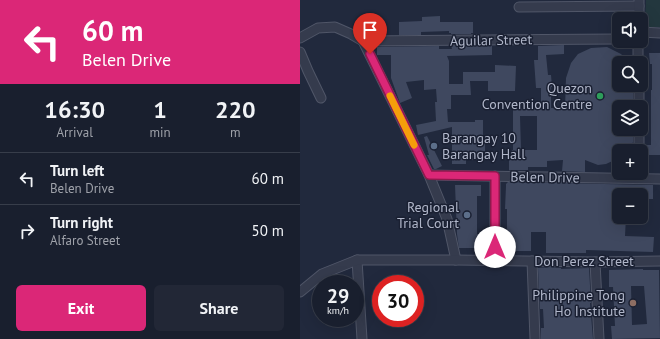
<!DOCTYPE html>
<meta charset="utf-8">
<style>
:root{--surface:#191f2e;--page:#222736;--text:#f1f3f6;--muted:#9fa2aa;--line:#373d4a;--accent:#db2777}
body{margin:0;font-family:"PT Sans",sans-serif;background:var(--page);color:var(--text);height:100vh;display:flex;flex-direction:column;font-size:15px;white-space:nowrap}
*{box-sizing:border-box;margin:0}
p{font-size:13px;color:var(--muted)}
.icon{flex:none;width:22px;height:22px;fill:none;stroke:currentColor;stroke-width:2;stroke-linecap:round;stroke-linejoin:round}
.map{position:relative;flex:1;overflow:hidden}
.drawer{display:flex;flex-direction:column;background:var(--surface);width:300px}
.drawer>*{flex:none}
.hud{background:#db2777;color:#fff;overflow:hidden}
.fabs{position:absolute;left:312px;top:12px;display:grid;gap:8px}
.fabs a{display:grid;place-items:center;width:36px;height:36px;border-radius:6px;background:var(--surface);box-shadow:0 4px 16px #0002,0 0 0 1px var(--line);font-size:20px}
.speed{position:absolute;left:12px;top:275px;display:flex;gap:8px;font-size:20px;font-weight:700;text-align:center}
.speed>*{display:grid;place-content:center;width:52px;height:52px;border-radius:50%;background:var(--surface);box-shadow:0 4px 16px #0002,0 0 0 1px var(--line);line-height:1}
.speed small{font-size:10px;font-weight:400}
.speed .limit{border:6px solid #d22;background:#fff;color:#111}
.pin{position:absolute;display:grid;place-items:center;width:34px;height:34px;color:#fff;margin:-41px -17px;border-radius:50% 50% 50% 0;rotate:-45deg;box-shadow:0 0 4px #0007}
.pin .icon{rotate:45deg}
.me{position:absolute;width:44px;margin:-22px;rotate:0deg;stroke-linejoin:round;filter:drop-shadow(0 0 3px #0008)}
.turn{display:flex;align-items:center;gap:14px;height:84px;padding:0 16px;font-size:18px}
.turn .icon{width:52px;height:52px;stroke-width:2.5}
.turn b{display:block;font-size:28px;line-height:34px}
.eta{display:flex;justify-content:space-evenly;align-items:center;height:68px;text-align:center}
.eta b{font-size:24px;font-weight:800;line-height:28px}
.button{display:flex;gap:8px;margin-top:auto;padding:8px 16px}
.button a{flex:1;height:46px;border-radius:6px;background:var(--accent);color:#fff;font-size:16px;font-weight:800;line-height:46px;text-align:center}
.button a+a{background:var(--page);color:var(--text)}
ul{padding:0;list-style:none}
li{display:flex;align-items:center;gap:12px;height:52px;padding:0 16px;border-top:1px solid var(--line)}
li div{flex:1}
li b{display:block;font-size:15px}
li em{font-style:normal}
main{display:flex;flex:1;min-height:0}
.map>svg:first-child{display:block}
.green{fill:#23373e}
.building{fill:#3f485f;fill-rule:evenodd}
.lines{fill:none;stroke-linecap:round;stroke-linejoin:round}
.minor-casing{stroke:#505668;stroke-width:11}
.minor{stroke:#353b4d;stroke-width:9}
.route-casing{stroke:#8e194d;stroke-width:10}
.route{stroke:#db2777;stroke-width:7}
.slow{stroke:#f59e0b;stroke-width:7}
.leisure-dot{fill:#2e9e5b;stroke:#1a2032;stroke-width:1.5}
.service-dot{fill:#5c6f8a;stroke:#1a2032;stroke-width:1.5}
.education-dot{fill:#8d6e63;stroke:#1a2032;stroke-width:1.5}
.labels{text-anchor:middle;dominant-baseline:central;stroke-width:3;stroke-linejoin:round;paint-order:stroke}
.street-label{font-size:14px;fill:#b0b6c9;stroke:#1a2032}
.poi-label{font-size:14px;fill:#b0b6c9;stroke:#1a2032;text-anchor:end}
</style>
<main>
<section class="drawer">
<div class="hud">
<div class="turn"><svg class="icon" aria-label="left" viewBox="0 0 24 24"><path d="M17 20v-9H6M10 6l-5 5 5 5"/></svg><div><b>60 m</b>Belen Drive</div></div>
</div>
<div class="eta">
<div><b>16:30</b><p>Arrival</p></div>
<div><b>1</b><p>min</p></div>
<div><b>220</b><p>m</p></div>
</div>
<ul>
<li><svg class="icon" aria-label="left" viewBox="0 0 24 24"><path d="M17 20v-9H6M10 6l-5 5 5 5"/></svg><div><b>Turn left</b><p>Belen Drive</p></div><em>60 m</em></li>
<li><svg class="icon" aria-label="right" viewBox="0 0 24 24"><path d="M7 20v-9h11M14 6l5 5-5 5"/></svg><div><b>Turn right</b><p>Alfaro Street</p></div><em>50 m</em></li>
</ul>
<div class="button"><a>Exit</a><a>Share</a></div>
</section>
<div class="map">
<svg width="360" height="339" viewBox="0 0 360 339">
<rect width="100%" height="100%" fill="#21293d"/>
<polygon class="green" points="346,0 360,0 360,27 345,27"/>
<g class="building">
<polygon points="140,16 140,22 173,22 173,33 171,33 171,34 151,34 151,33 149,33 149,31 121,32 121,35 99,35 99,22 122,21 122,17"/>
<path d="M264,45v9l-18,1 2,20h3l1,12h-1v21h14l1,-30 5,-15 7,-9 13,-6 16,-1 14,7 9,9h-11v22h14v22h-14v22h14v13l-2,5 -4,4h-8v7l-13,6 -8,1 -13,-5v12l-23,-1 1,-11 -16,1v6h-19v3h-19v-10h3v-10h1v-42h28v-20h-5l-2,-28h4v-14zM220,116h17v34h-16z"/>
<polygon points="139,46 139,49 152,49 151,46 192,46 192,55 147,56 149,61 149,84 163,84 163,72 195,72 195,65 216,66 215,91 188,91 188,81 170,81 171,95 151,95 151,109 147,109 148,122 175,122 175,120 183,120 183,142 185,142 185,160 166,160 166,164 152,164 152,127 118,135 116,125 136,121 135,102 137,102 136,89 124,90 124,80 106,82 112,98 100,103 91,78 91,55 77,55 77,47"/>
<polygon points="349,53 360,53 360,155 347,155 347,145 351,145 351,90 352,90 352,64 350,64"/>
<polygon points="127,136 142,166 136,169 134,169 127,155 129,155 124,137"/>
<polygon points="208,182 353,185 353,199 341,199 341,195 319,195 319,217 326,217 325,236 354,237 353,252 286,250 286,253 246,253 246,232 231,232 231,251 216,251 216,247 209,248 207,230 207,209 205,209 206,186 206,184"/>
<polygon points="155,185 181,185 181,196 177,196 177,234 179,234 179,248 159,248 157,234"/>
<polygon points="251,267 261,268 261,269 289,268 291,303 290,303 293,339 241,339 241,328 244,328 243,309 240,309 238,268"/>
<path d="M343,269v1h16l1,68 -48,1 -1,-13h4l-2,-39h-4v-17zM331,286h13l3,38 -15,1z"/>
</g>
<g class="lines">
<g class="minor-casing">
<g id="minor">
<polyline points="219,7 339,6"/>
<polyline points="339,19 339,0"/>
<polyline points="341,32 360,33"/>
<polyline points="0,38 18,28 35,27 51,34 63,41"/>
<polyline points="63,41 319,39"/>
<polyline points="63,41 129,175 147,219 156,260"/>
<polyline points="338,41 338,63"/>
<polyline points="0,52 8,71 21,98"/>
<polyline points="339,85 339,107"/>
<polyline points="339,129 339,151"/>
<polyline points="129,175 360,179"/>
<polyline points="57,260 62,339"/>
<polyline points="195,261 195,176"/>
<polyline points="232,261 235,339"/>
<polyline points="295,262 299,339"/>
<polyline points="0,292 22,274 57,260 156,260 295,262 360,261"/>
</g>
</g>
<use href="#minor" class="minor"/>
</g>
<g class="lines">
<g class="route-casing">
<polyline id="route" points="70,54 129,175 195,176 195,247"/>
</g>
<use href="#route" class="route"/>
<polyline class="slow" points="90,96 114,145"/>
</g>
<circle class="leisure-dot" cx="300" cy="96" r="4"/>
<g class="service-dot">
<circle cx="134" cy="146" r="4"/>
<circle cx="167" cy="215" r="4"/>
</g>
<circle class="education-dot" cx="333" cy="303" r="4"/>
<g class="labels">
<g class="street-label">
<text transform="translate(191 40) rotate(-1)">Aguilar Street</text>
<text transform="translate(245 177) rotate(1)">Belen Drive</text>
<text x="284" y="261">Don Perez Street</text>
</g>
<g class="poi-label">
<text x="292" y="88">Quezon<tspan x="292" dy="16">Convention Centre</tspan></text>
<text x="142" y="138" text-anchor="start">Barangay 10<tspan x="142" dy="16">Barangay Hall</tspan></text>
<text x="159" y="207">Regional<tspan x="159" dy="16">Trial Court</tspan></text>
<text x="325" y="295">Philippine Tong<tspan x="325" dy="16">Ho Institute</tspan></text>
</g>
</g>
</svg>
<div class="fabs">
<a><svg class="icon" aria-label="sound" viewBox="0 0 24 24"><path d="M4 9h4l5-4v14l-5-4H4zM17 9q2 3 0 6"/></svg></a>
<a><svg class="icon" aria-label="search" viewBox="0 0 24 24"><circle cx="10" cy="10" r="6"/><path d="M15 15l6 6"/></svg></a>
<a><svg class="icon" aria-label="layers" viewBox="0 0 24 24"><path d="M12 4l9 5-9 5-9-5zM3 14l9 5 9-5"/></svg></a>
<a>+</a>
<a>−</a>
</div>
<div class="speed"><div>29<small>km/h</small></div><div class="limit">30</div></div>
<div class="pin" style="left:70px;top:54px;background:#d93025"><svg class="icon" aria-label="arrive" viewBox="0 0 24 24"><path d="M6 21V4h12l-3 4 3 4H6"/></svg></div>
<svg class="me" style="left:195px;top:247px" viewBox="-20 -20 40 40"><circle r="19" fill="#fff"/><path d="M0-13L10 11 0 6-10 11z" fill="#db2777"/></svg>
</div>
</main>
